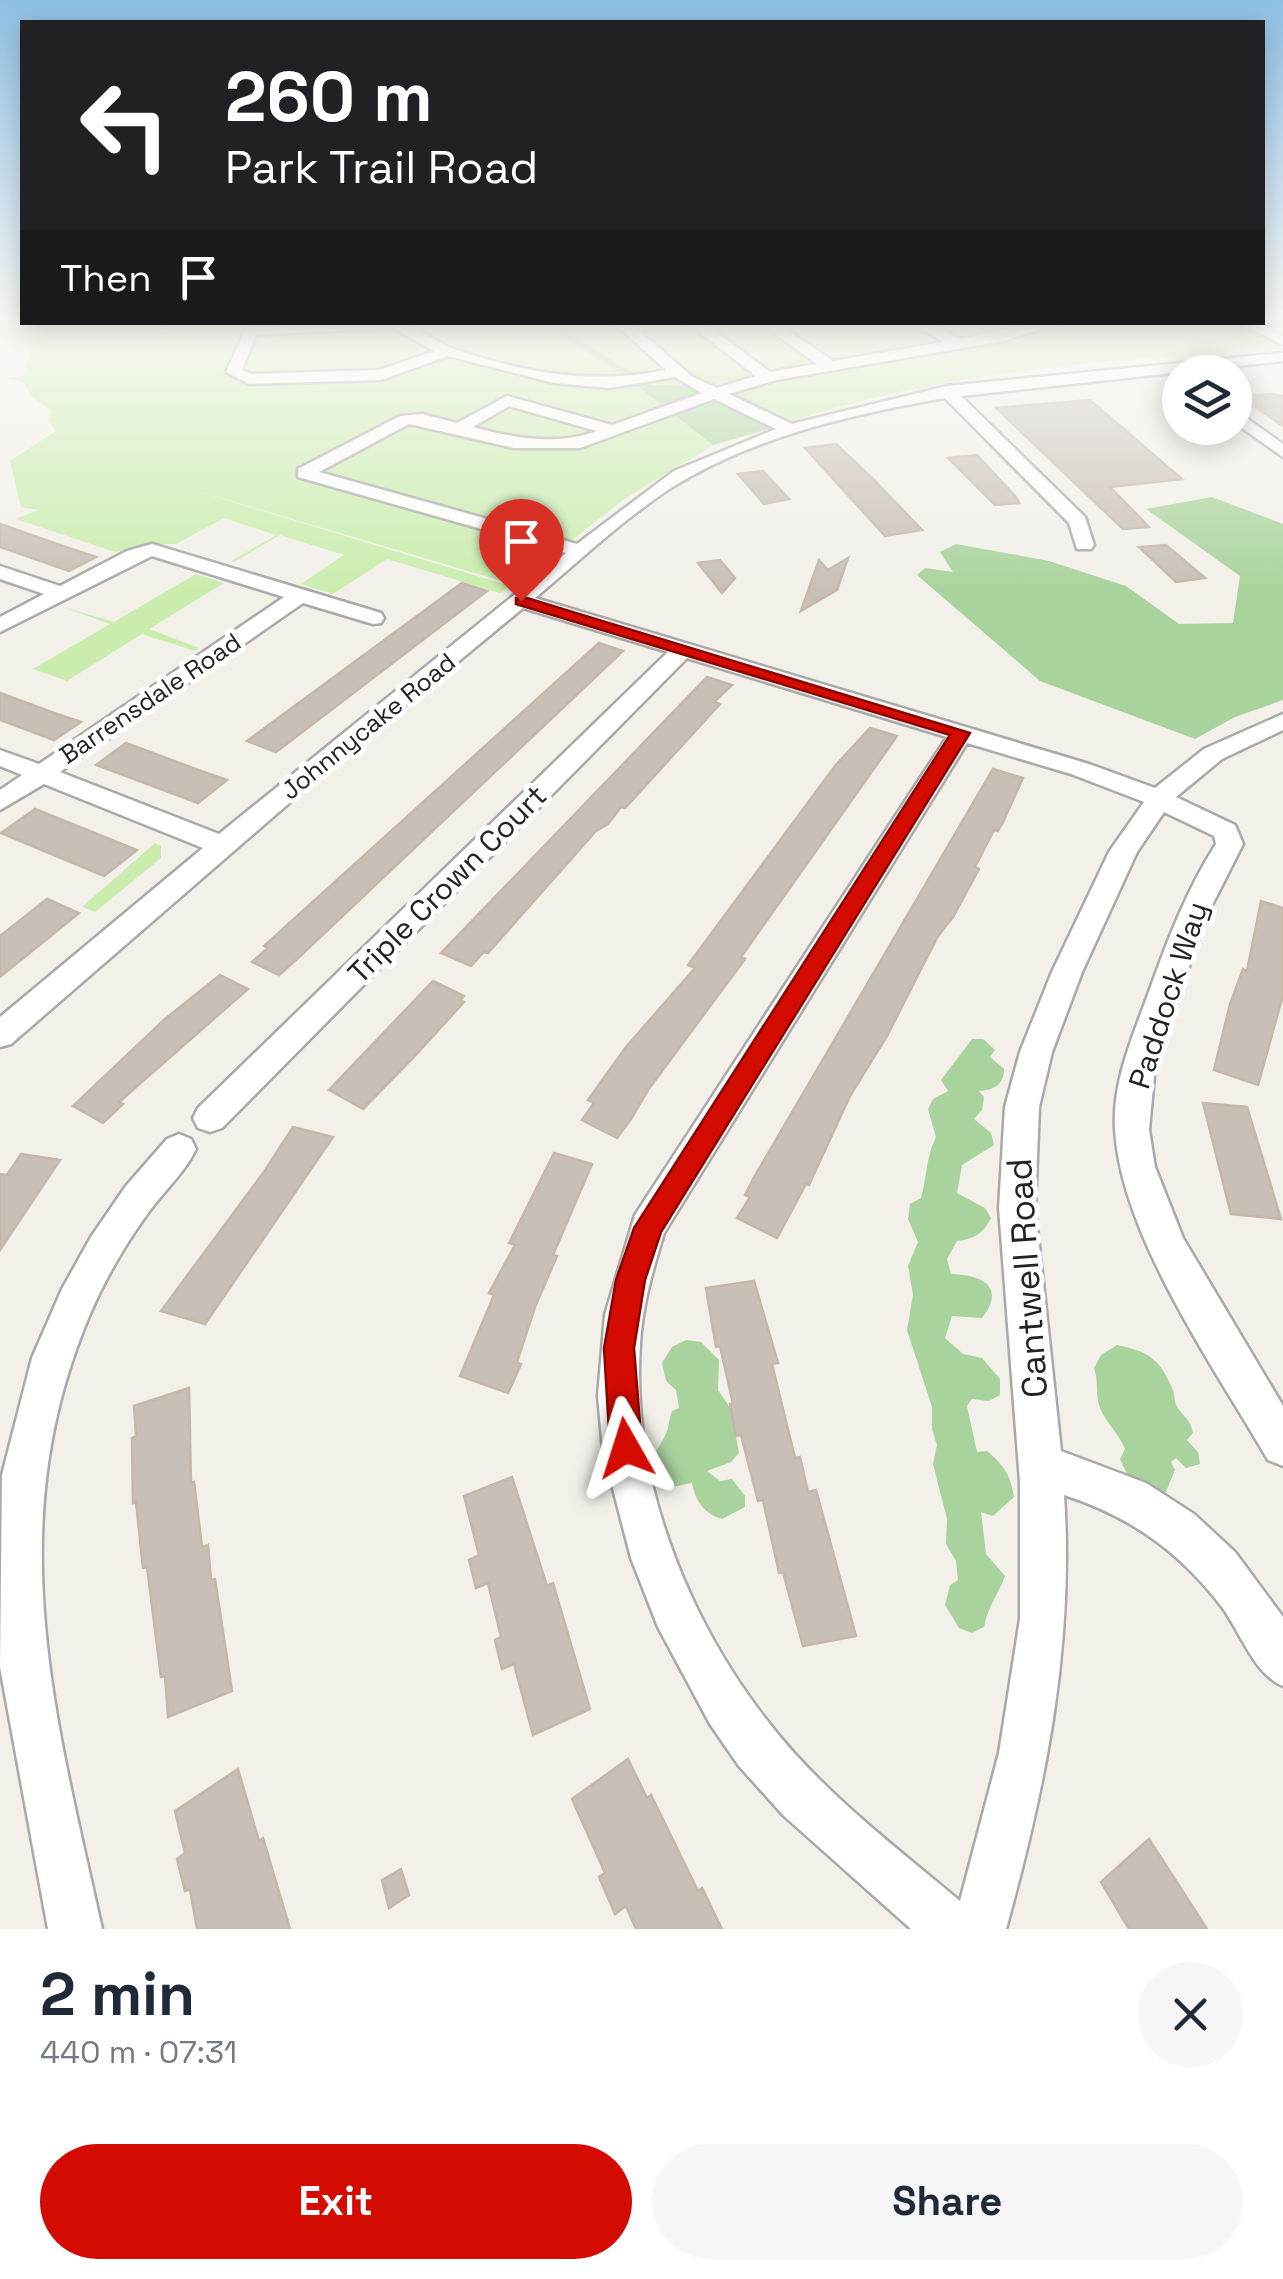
<!DOCTYPE html>
<meta charset="utf-8">
<style>
:root{--surface:#fff;--page:#f6f6f7;--text:#1f2937;--muted:#747a83;--accent:#d40b00}
body{margin:0;font-family:"Space Grotesk",sans-serif;background:var(--page);color:var(--text);height:100vh;display:flex;flex-direction:column;font-size:38px;white-space:nowrap}
*{box-sizing:border-box;margin:0}
p{font-size:32px;color:var(--muted)}
.icon{flex:none;width:55px;height:55px;fill:none;stroke:currentColor;stroke-width:2;stroke-linecap:round;stroke-linejoin:round}
.map{position:relative;height:1929px;overflow:hidden}
.side{display:flex;flex-direction:column;background:var(--surface);flex:1}
.side>*{flex:none}
.hud{position:absolute;left:20px;top:20px;width:1245px;height:305px;border-radius:0px;box-shadow:0 5px 25px #0003;background:#202124;color:#fff;overflow:hidden}
.controls{position:absolute;left:1162px;top:355px;display:grid;gap:20px}
.controls a{display:grid;place-items:center;width:90px;height:90px;border-radius:50%;background:var(--surface);box-shadow:0 5px 25px #0003;font-size:50px}
.pin{position:absolute;display:grid;place-items:center;width:85px;height:85px;color:#fff;margin:-102px -42px;border-radius:50% 50% 50% 0;rotate:-45deg;box-shadow:0 0 10px #0007}
.pin .icon{rotate:45deg}
.me{position:absolute;width:110px;margin:-55px;rotate:354deg;stroke-linejoin:round;filter:drop-shadow(0 0 8px #0008)}
.turn{display:flex;align-items:center;gap:35px;height:210px;padding:0 40px;font-size:45px}
.turn .icon{width:130px;height:130px;stroke-width:2.5}
.turn b{display:block;font-size:70px;line-height:85px}
.then{display:flex;align-items:center;height:95px;padding:0 40px;background:#0003;gap:20px;font-size:38px}
.round{display:grid;place-items:center;flex:none;width:105px;height:105px;border-radius:52px;background:var(--page)}
.summary{display:flex;align-items:center;justify-content:space-between;height:170px;padding:0 40px}
h1{font-size:60px;font-weight:700;line-height:75px}
.action{display:flex;gap:20px;margin-top:auto;padding:20px 40px}
.action a{flex:1;height:115px;border-radius:60px;background:var(--accent);color:#fff;font-size:40px;font-weight:700;line-height:115px;text-align:center}
.action a+a{background:var(--page);color:var(--text)}
.map>svg:first-child{display:block}
.grass{fill:#caedae}
.forest{fill:#a9d39c}
.building{fill:#c8c0b7;stroke:#c5b7aa;stroke-width:2.5}
.lines{fill:none;stroke-linecap:round;stroke-linejoin:round}
.minor-casing{stroke:#a9a9a9;stroke-width:5}
.minor{fill:#fff;fill-rule:evenodd}
.route{fill:#d40b00;stroke:#8a0700;stroke-width:2.5}
.labels{text-anchor:middle;dominant-baseline:central;stroke-width:10;stroke-linejoin:round;paint-order:stroke}
.far-street-label{font-size:25px;fill:#222;stroke:#fff}
.street-label{font-size:30px;fill:#222;stroke:#fff}
.near-street-label{font-size:35px;fill:#222;stroke:#fff}
</style>
<div class="map">
<svg width="1283" height="1929" viewBox="0 0 1283 1929">
<rect width="100%" height="100%" fill="#f2f0e9"/>
<g class="grass">
<polygon points="2,320 177,323 141,338 202,323 538,323 621,373 713,445 623,500 515,585 177,485 510,586 500,593 387,559 333,594 301,584 344,555 280,535 234,562 231,561 276,535 224,518 176,544 150,544 115,552 16,519 38,510 21,507 10,461 56,431 49,421 51,410 31,396 24,383 7,378 24,376 31,350 12,351 9,342 0,340"/>
<path d="M1263,320h20v29c-61,8 -122,7 -183,13 -108,11 -219,27 -321,64l-85,-41 -28,3 -15,-3 -96,-62z"/>
<polygon points="196,574 224,583 149,629 199,648 195,651 142,634 67,681 33,669 110,624 63,607 114,622"/>
<polygon points="155,843 161,846 161,858 95,912 82,907"/>
</g>
<g class="forest">
<polygon points="538,323 555,323 651,385 724,387 767,409 779,426 713,445 621,373"/>
<polygon points="1212,497 1283,524 1283,700 1235,717 1195,739 1040,681 917,575 925,568 953,572 940,552 956,544 1049,561 1126,586 1179,624 1233,623 1240,576 1146,509"/>
<path d="M972,1039h11l12,11 -5,7 14,12c0,16 -10,21 -25,22l5,6 -2,13 -8,9 17,14 3,12 -32,20 -5,28 28,15 6,10c-8,16 -17,21 -34,23l-10,18 4,15c32,1 55,13 31,44l-30,-2 -7,22 18,16 19,4 18,21v16l-11,6 -17,-2 -5,7 10,46 10,-1c17,14 24,25 27,46l-21,19 -12,-4 5,42 19,22c-7,19 -18,32 -21,51l-12,6 -13,-5 -14,-23 5,-20 8,-5 -2,-19 -10,-17 1,-25 -14,-55 4,-19 -5,-16v-22l-25,-77 6,-35 -5,-29 10,-24 -10,-23 2,-15 11,-6c6,-21 5,-41 15,-61l-8,-28 5,-10 15,-8 -7,-11z"/>
<path d="M686,1340l15,2 18,18 -1,30 13,19 8,44 -8,9 -24,9 13,10 12,-2 13,17v11l-23,12c-18,-5 -27,-19 -30,-36l-29,6c-23,-29 -4,-35 5,-61 1,-6 2,-11 4,-17l7,-3 -3,-18 -10,-9 -4,-18 10,-16z"/>
<path d="M1117,1345c29,6 43,13 55,43 3,5 2,12 4,17 6,11 15,14 17,28l-6,7 11,12 2,12 -14,4 -10,-10 -5,4 4,8 -10,24c-28,1 -34,-11 -45,-35l5,-10c-7,-17 -19,-26 -25,-41 -5,-13 -1,-26 -6,-40l7,-13z"/>
</g>
<g class="building">
<polygon points="1270,394 1283,396 1283,426 1240,397"/>
<polygon points="1090,400 1182,479 1110,487 1149,527 1123,529 996,408"/>
<polygon points="836,444 874,480 922,530 885,536 805,448"/>
<polygon points="977,455 1016,497 1019,503 995,505 948,458"/>
<polygon points="763,471 789,499 764,504 738,474"/>
<polygon points="0,524 60,545 96,557 69,571 0,547"/>
<polygon points="1166,545 1205,578 1176,582 1139,547"/>
<polygon points="848,558 837,590 801,611 819,560 828,570"/>
<polygon points="720,560 735,578 722,593 698,563"/>
<polygon points="462,583 487,591 276,752 247,741"/>
<polygon points="599,643 623,651 296,960 279,975 252,962 268,948 264,946"/>
<polygon points="707,677 732,685 714,702 720,704 625,808 621,807 608,824 596,831 488,953 484,952 471,966 441,953"/>
<polygon points="0,693 54,713 81,722 54,740 0,720"/>
<polygon points="870,728 897,736 741,957 745,959 648,1090 631,1119 617,1138 582,1120 594,1103 588,1100 626,1047 695,968 688,965 835,766"/>
<polygon points="126,743 201,771 227,780 198,803 96,765"/>
<polygon points="993,769 1023,778 1003,822 998,831 994,830 975,867 979,869 953,917 938,936 887,1036 850,1096 809,1185 806,1184 777,1238 737,1218 750,1197 745,1195 753,1179"/>
<polygon points="35,809 92,832 137,850 104,876 1,833"/>
<polygon points="47,899 79,913 0,977 0,936"/>
<polygon points="1261,901 1283,908 1283,995 1258,1085 1214,1070 1230,1004 1243,969 1247,971"/>
<polygon points="220,975 248,989 119,1102 123,1104 103,1123 73,1106 165,1019"/>
<polygon points="433,981 464,996 460,1000 464,1002 414,1057 363,1109 329,1090"/>
<polygon points="1203,1103 1247,1107 1281,1219 1231,1214"/>
<polygon points="293,1127 333,1137 205,1324 161,1311 266,1169"/>
<polygon points="554,1153 592,1164 553,1255 557,1256 535,1307 517,1362 521,1364 508,1393 460,1376 494,1295 489,1293 515,1245 509,1243"/>
<polygon points="21,1154 60,1160 0,1250 0,1174 7,1175"/>
<polygon points="754,1281 778,1363 772,1364 795,1458 800,1457 808,1492 816,1490 856,1636 803,1646 783,1572 779,1573 763,1500 758,1501 741,1435 736,1436 730,1404 733,1404 720,1346 716,1347 706,1288"/>
<polygon points="189,1388 191,1483 194,1482 202,1547 208,1545 211,1580 215,1579 232,1691 168,1717 165,1676 161,1677 147,1567 143,1568 136,1502 133,1503 132,1438 136,1436 134,1406"/>
<polygon points="512,1477 547,1586 553,1583 590,1709 533,1735 514,1664 502,1669 495,1640 501,1637 488,1583 476,1588 469,1560 479,1555 464,1496"/>
<polygon points="628,1759 647,1798 651,1795 698,1891 702,1888 722,1929 636,1929 626,1906 615,1914 599,1877 605,1873 572,1799"/>
<polygon points="238,1769 259,1841 263,1838 290,1929 197,1929 190,1889 185,1891 177,1859 185,1853 175,1811"/>
<polygon points="1149,1839 1207,1929 1129,1929 1101,1882"/>
<polygon points="401,1869 409,1895 389,1908 382,1880"/>
</g>
<g class="lines">
<g class="minor-casing">
<g id="minor">
<path d="M331,322c23,0 47,-2 70,0 10,2 38,21 53,27 70,24 139,36 212,21l-53,-48h16l62,54 26,12 39,-12 -70,-54h17l67,50 47,-8 -58,-42h17l57,39 110,-19 -31,-20h18l29,17 80,-17h24l-60,19 -227,39 -47,14 63,30 155,-38 336,-33v8l-322,35 124,121 9,28 -3,4h-14l-8,-26 -124,-125c-93,16 -193,39 -274,90 -49,32 -92,73 -136,110l554,166 66,24 49,-39 79,-35v16l-61,29 -46,38 59,28 8,19 -36,71 -38,109 -15,52 -5,54 6,37 28,71 100,168v60l-15,-6c-53,-92 -147,-224 -153,-331 -3,-48 19,-95 35,-140 18,-50 37,-100 66,-145l-2,-8 -50,-24 -27,40 -55,120 -30,80 -13,55 -4,101 26,243 85,32 48,31 41,38 48,65v69c-29,-12 -42,-53 -61,-79 -42,-55 -92,-91 -158,-112 10,150 -18,290 -58,434h-95l-128,-114 -44,-49 -29,-42 -52,-97 -27,-69 -28,-108 -5,-54 7,-81 30,-100 312,-478 -260,-79 -465,470 -12,4 -12,-4 -5,-10 5,-10 470,-456 -145,-44 -190,157 -322,279 -11,3v-30l203,-169 -159,-64 -44,26v-20l22,-15 -22,-9v-16l39,14 245,-167 -132,-41 -152,76v-15l44,-23 -44,-15v-13l60,20 67,-35 25,-7 229,69 3,5 -3,5 -8,1 -70,-21 -243,169 159,62 347,-281 -268,-76v-8l102,-53 22,-2 35,9 50,-27 105,29 90,-32 -27,-16 -65,11 -56,-5 -106,-27 -67,24 -132,4 -23,-12 20,-44zM393,328l41,23 -55,19 -128,4 -9,-4 14,-35zM714,399l62,30 -102,42 -97,73 -258,-72 90,-48 105,24h66zM509,406l88,25c-40,15 -84,7 -124,-4zM967,743l104,31 73,28 -35,50 -57,120 -32,80 -15,55 -6,101 21,274v137l-21,134 -39,148c-56,-47 -115,-92 -165,-147 -97,-108 -165,-263 -155,-410 2,-38 13,-75 24,-111z"/>
<polygon points="1237,322 1256,322 1283,336 1283,345"/>
<polygon points="1235,410 1283,444 1283,457 1235,423"/>
<path d="M179,1134l12,5 5,10c-11,23 -30,40 -45,60 -24,32 -45,68 -61,105 -90,211 -35,402 12,615h-54l-48,-262 2,-192 30,-117 30,-69 29,-52 35,-51 41,-47z"/>
</g>
</g>
<use href="#minor" class="minor"/>
</g>
<linearGradient id="sky" x2="0" y2="1"><stop stop-color="#8ec0e5"/><stop offset="0.54" stop-color="#f9f8f5"/><stop offset="1" stop-color="#f9f8f5" stop-opacity="0"/></linearGradient>
<rect width="1283" height="590" fill="url(#sky)"/>
<polygon class="route" points="516,598 527,598 970,733 661,1232 645,1280 634,1348 642,1448 637,1459 626,1463 615,1459 610,1448 604,1348 616,1280 634,1228 950,735 516,604"/>
<g class="labels">
<g class="far-street-label">
<text transform="translate(150 698) rotate(-34)">Barrensdale Road</text>
<text transform="translate(368 726) rotate(-39)">Johnnycake Road</text>
</g>
<g class="street-label">
<text transform="translate(447 884) rotate(-45)">Triple Crown Court</text>
<text transform="translate(1168 995) rotate(-72)">Paddock Way</text>
</g>
<g class="near-street-label">
<text transform="translate(1027 1278) rotate(-94)">Cantwell Road</text>
</g>
</g>
</svg>
<div class="controls">
<a><svg class="icon" aria-label="layers" viewBox="0 0 24 24"><path d="M12 4l9 5-9 5-9-5zM3 14l9 5 9-5"/></svg></a>
</div>
<div class="pin" style="left:521px;top:601px;background:#d93025"><svg class="icon" aria-label="arrive" viewBox="0 0 24 24"><path d="M6 21V4h12l-3 4 3 4H6"/></svg></div>
<svg class="me" style="left:626px;top:1448px" viewBox="-20 -20 40 40"><path d="M0-17L14 15 0 8-14 15z" fill="#d40b00" stroke="#fff" stroke-width="4"/></svg>
<div class="hud">
<div class="turn"><svg class="icon" aria-label="left" viewBox="0 0 24 24"><path d="M17 20v-9H6M10 6l-5 5 5 5"/></svg><div><b>260 m</b>Park Trail Road</div></div>
<div class="then">Then<svg class="icon" aria-label="arrive" viewBox="0 0 24 24"><path d="M6 21V4h12l-3 4 3 4H6"/></svg></div>
</div>
</div>
<section class="side">
<div class="summary"><div><h1>2 min</h1><p>440 m · 07:31</p></div><a class="round"><svg class="icon" aria-label="close" viewBox="0 0 24 24"><path d="M6 6l12 12M18 6L6 18"/></svg></a></div>
<div class="action"><a>Exit</a><a>Share</a></div>
</section>
